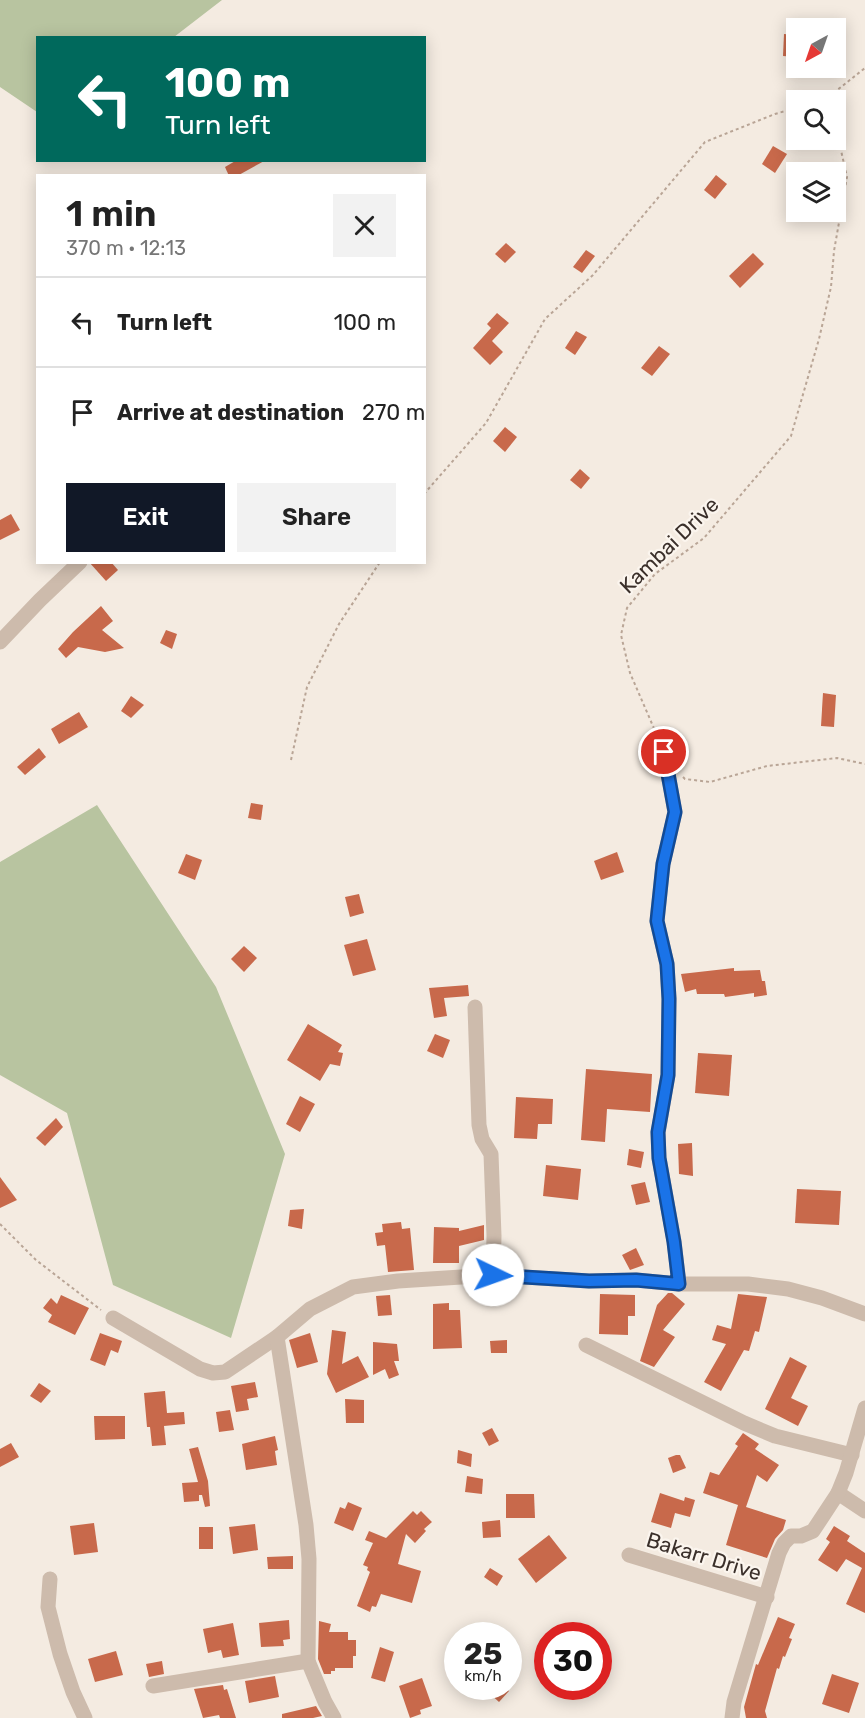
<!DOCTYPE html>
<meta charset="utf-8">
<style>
:root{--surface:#fff;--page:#f2f2f2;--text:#222;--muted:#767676;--line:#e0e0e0;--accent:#111827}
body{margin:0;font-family:Rubik,sans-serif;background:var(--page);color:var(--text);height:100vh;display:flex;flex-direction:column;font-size:22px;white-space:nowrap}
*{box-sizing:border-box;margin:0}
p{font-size:20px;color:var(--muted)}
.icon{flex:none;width:33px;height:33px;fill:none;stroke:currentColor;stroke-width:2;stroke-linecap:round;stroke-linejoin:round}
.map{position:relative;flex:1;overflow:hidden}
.side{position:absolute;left:36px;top:174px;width:390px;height:390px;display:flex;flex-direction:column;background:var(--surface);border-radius:0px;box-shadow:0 3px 15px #0003}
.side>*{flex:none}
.guide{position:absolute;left:36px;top:36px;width:390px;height:126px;border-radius:0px;box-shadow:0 3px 15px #0003;background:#00695c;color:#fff;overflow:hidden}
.needle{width:39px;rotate:220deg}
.tools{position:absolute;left:786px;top:18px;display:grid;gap:12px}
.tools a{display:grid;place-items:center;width:60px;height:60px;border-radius:0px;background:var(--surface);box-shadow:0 3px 15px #0003;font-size:30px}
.speed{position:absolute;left:444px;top:1622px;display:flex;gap:12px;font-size:30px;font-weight:700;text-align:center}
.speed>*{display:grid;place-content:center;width:78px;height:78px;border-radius:50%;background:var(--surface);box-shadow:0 3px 15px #0003;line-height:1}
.speed small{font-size:15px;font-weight:400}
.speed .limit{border:9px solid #d22;background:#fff;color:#111}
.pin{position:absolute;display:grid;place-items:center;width:51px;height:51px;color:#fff;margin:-26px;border:3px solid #fff;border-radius:50%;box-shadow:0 2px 6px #0007}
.me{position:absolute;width:66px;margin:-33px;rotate:93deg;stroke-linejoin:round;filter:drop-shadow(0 0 4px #0008)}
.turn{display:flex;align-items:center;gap:21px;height:126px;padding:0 30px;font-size:27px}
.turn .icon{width:78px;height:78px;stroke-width:2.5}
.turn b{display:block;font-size:42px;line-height:51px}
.round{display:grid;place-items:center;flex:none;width:63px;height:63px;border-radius:0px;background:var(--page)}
.summary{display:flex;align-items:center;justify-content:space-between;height:102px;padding:0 30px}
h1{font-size:36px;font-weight:600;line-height:45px}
.action{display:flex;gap:12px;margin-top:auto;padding:12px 30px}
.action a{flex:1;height:69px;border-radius:0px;background:var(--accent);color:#fff;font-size:24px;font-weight:600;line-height:69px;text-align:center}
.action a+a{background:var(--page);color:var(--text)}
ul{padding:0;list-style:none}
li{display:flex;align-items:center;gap:18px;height:90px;padding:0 30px;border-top:2px solid var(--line)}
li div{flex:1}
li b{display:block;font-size:22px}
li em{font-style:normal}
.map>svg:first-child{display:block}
.green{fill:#b8c4a0}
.building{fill:#c8694b}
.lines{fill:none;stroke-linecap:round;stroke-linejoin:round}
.path{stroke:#b9a596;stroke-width:2;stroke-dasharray:3 3;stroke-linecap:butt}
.street{stroke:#cdbbac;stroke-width:15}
.route-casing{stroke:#114b97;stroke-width:15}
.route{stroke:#1a73e8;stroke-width:10}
.labels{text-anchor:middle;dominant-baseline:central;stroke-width:4.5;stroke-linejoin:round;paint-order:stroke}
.street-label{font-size:21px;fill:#3b302b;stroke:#fbf5ee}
</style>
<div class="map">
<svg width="865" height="1718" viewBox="0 0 865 1718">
<rect width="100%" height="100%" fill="#f4ebe1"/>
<g class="green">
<polygon points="0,0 222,0 174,37 38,38 37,112 0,87"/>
<polygon points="97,805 216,987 285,1154 231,1338 113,1285 67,1113 0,1075 0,862"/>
</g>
<g class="building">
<polygon points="784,34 796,35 796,57 783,56"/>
<polygon points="773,146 787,154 775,173 762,164"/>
<polygon points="237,160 266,160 237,176 229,176 225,167"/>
<polygon points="716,175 727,184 715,199 704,190"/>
<polygon points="506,243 516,252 505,263 495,254"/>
<polygon points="586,250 595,256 582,273 573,267"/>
<polygon points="753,253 764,264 740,288 729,276"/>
<polygon points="497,313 509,323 492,341 503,352 490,365 473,348 491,328 487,324"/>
<polygon points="576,331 587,337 575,355 565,348"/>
<polygon points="659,346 670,354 652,376 641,368"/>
<polygon points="505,427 517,437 505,452 493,441"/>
<polygon points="580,469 590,478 581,489 570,480"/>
<polygon points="11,514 20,530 0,540 0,520"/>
<polygon points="89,562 111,562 118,570 106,581"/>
<polygon points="101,606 113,621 102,630 124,648 105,652 78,647 66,658 58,649 73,632"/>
<polygon points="166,630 177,634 172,649 160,643"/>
<polygon points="823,693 836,695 834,727 821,726"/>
<polygon points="131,696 144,705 131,718 121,711"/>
<polygon points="79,712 88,727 59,744 51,729"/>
<polygon points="39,748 46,757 25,775 17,767"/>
<polygon points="251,803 263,805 261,820 248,818"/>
<polygon points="617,852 624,872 601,880 594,861"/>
<polygon points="186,854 202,860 195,880 178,873"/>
<polygon points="359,894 364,913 350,917 345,897"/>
<polygon points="367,939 376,970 353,976 344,945"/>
<polygon points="244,946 257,958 244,972 231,959"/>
<polygon points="734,968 734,971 760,970 762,981 765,981 767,995 754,997 754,993 725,997 724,994 697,994 696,989 685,992 681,974"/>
<polygon points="468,985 469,996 444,998 447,1016 434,1018 429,988"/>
<polygon points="308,1024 342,1045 338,1052 343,1053 340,1066 330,1064 320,1081 287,1060"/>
<polygon points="435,1034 450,1040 443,1058 427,1051"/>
<polygon points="698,1053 732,1055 729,1096 695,1093"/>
<polygon points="586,1069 652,1074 650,1112 607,1109 605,1142 581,1140"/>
<polygon points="300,1096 315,1104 300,1132 286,1124"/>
<polygon points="516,1097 553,1099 552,1124 538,1124 537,1139 514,1138"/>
<polygon points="56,1118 63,1127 45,1146 36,1138"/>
<polygon points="692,1143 693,1176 679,1174 678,1144"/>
<polygon points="629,1149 644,1152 641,1168 627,1165"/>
<polygon points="546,1165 581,1169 578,1200 543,1196"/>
<polygon points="0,1177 17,1200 0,1208"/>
<polygon points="645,1182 650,1202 636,1205 631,1185"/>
<polygon points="797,1189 841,1191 839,1225 795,1223"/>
<polygon points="304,1209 302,1229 288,1226 290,1210"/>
<polygon points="401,1222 402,1229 410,1228 414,1270 388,1272 385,1245 377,1246 375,1233 383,1232 382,1224"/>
<polygon points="484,1225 484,1240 459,1246 459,1263 433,1263 434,1227 459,1228 459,1231"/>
<polygon points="636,1248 644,1265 630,1270 622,1255"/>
<polygon points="668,1293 672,1293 685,1304 663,1330 675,1337 654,1367 640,1361 657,1305"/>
<polygon points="600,1294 635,1295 635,1316 628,1316 628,1335 599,1334"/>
<polygon points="738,1294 767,1297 759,1332 755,1331 749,1351 744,1350 721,1391 704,1382 726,1344 712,1340 717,1325 731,1329"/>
<polygon points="61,1295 89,1308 75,1335 48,1322 52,1315 43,1308 51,1298 57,1304"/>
<polygon points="390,1295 392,1315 378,1316 376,1296"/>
<polygon points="449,1303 449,1310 460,1310 462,1348 433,1349 433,1304"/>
<polygon points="332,1330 346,1332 342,1364 358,1356 369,1377 336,1393 327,1374"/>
<polygon points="100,1333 122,1341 118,1353 111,1350 105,1366 90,1360"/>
<polygon points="310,1333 318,1362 297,1368 289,1340"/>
<polygon points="507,1340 507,1353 491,1353 490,1341"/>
<polygon points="373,1342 397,1344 399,1361 394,1361 399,1375 389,1379 385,1369 373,1375"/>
<polygon points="790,1357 807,1366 791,1398 808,1406 798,1426 765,1409"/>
<polygon points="255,1382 258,1397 247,1399 249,1410 236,1412 231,1386"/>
<polygon points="39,1383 51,1391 41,1403 30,1396"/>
<polygon points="165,1391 167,1413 184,1412 185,1424 164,1426 166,1445 152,1446 150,1427 147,1427 144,1393"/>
<polygon points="345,1399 364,1400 364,1423 346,1423"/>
<polygon points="230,1410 234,1430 219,1432 216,1412"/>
<polygon points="94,1416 125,1416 125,1439 95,1440"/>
<polygon points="492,1428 499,1441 489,1446 482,1433"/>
<polygon points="743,1433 759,1444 755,1449 779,1465 767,1482 757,1475 746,1507 786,1520 783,1530 775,1539 767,1558 726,1545 738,1505 703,1493 710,1472 719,1475 738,1446 735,1444"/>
<polygon points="275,1436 278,1450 275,1451 277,1465 246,1470 242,1444"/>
<polygon points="11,1443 19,1457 0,1467 0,1449"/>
<polygon points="198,1447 208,1481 210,1506 205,1507 202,1495 199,1495 199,1501 184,1502 182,1483 198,1482 189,1449"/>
<polygon points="458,1450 472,1454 471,1467 457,1463"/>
<polygon points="676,1455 680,1455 686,1468 673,1473 668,1458"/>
<polygon points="467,1476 483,1479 482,1494 465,1492"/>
<polygon points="660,1493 684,1501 685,1497 695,1500 690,1517 675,1513 671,1528 651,1522"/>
<polygon points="506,1494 534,1494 535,1518 506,1518"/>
<polygon points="348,1502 362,1508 353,1531 334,1523 340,1507 345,1509"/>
<polygon points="413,1511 417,1515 421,1511 432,1522 424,1529 426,1531 415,1543 406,1534 398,1564 421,1571 412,1603 381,1594 376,1607 372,1606 370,1612 357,1606 370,1572 367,1570 368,1567 363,1565 373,1543 365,1540 369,1531 386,1538"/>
<polygon points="500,1520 501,1537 483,1538 482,1522"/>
<polygon points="94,1523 98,1552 74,1555 70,1526"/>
<polygon points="255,1524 258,1550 233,1554 229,1527"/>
<polygon points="834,1526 850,1536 847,1541 865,1553 865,1613 846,1604 862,1568 846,1559 837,1572 818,1560 830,1542 826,1539"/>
<rect x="199" y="1527" width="14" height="22"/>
<polygon points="549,1535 567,1558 536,1583 518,1559"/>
<polygon points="293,1556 293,1569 268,1569 267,1557"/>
<polygon points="490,1568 503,1576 497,1586 484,1577"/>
<polygon points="778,1617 795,1624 789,1638 792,1639 785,1657 783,1656 779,1669 777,1668 765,1711 767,1718 746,1718 744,1707 756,1664 758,1665"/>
<polygon points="289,1620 290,1639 283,1640 284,1646 261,1647 259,1623"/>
<polygon points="319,1621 331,1624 329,1632 348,1632 348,1640 356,1640 356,1656 353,1656 353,1668 335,1668 335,1671 331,1671 331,1674 324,1674 318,1659"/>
<polygon points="233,1623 239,1655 223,1658 221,1650 208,1653 203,1629"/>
<polygon points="380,1647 394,1652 385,1682 371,1678"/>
<polygon points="116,1651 123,1675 95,1682 88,1659"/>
<polygon points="162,1661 164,1674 149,1677 146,1664"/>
<polygon points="832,1674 859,1683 849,1713 822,1704"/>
<polygon points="275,1676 279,1697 249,1703 245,1681"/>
<polygon points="422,1678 432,1706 420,1710 421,1714 410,1718 399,1686"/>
<polygon points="223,1685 224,1690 227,1689 236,1718 220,1718 219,1715 203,1718 194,1689"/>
<polygon points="493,1686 504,1686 509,1691 499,1702 488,1692"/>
<polygon points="316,1706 322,1716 313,1718 282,1718 282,1714"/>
</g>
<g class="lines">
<g class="path">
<polyline points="817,100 836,91 865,68"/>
<polyline points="424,494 486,423 545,319 593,275 705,142 775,114 796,108"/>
<polyline points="659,740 630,673 621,635 627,608 655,574 704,538 791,436 819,339 831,287 834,251 847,177 840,146 836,91"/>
<polyline points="291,760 307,687 339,624 380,562"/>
<polyline points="683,777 685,779 710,782 767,766 837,758 865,764"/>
<polyline points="0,1224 36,1260 101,1310"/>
</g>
<g class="street">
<polyline points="0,642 40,600 80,562"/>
<polyline points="664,752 675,812 663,864 657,921 667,964 669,999 668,1075 658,1133 659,1158 674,1241 679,1284"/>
<polyline points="475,1007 479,1125 482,1139 491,1154 494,1236 493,1275"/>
<polyline points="113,1318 200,1369 213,1373 225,1372 277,1337 310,1309 353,1287 398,1281 493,1275 589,1281 636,1280 679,1284 748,1284 788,1289 822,1298 865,1314"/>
<polyline points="277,1337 306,1525 309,1559 308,1661 325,1702 334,1718"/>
<polyline points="586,1345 744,1423 775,1436 852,1455"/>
<polyline points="838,1493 865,1511"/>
<polyline points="629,1555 767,1597"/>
<polyline points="50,1579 48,1607 60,1654 73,1692 85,1718"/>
<polyline points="153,1686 308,1661"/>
<polyline points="732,1718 734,1702 779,1553 784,1543 791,1536 801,1536 813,1531 838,1493 846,1473 865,1408"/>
</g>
</g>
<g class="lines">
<g class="route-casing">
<polyline id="route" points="493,1275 589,1281 636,1280 679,1284 674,1242 659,1158 658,1132 668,1075 669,999 667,964 657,921 663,864 675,812 664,752"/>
</g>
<use href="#route" class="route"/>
</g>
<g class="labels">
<g class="street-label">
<text transform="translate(669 545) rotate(-44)">Kambai Drive</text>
<text transform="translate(704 1556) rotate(17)">Bakarr Drive</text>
</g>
</g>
</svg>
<div class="tools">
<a><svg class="needle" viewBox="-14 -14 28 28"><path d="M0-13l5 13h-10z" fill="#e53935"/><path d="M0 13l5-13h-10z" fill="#767676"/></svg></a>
<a><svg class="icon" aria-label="search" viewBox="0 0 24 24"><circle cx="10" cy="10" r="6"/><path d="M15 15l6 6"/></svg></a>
<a><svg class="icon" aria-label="layers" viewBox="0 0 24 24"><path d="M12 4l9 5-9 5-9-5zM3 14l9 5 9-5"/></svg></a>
</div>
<div class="speed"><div>25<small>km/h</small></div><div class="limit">30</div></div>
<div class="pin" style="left:664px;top:752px;background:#d93025"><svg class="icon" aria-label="arrive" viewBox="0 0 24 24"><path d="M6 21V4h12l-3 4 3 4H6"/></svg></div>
<svg class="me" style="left:493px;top:1275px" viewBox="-20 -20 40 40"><circle r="19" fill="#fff"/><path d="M0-13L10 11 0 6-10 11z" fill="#1a73e8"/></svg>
<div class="guide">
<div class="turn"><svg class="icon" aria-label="left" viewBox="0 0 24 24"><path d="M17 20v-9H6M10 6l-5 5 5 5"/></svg><div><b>100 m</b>Turn left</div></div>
</div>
<section class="side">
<div class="summary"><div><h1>1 min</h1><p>370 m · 12:13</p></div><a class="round"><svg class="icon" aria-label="close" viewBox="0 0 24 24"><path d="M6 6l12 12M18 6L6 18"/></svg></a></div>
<ul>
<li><svg class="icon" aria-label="left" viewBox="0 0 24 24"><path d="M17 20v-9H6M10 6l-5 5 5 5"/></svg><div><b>Turn left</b></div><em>100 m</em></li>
<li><svg class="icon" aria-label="arrive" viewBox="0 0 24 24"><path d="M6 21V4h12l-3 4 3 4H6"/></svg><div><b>Arrive at destination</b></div><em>270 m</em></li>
</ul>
<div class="action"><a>Exit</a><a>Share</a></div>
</section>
</div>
